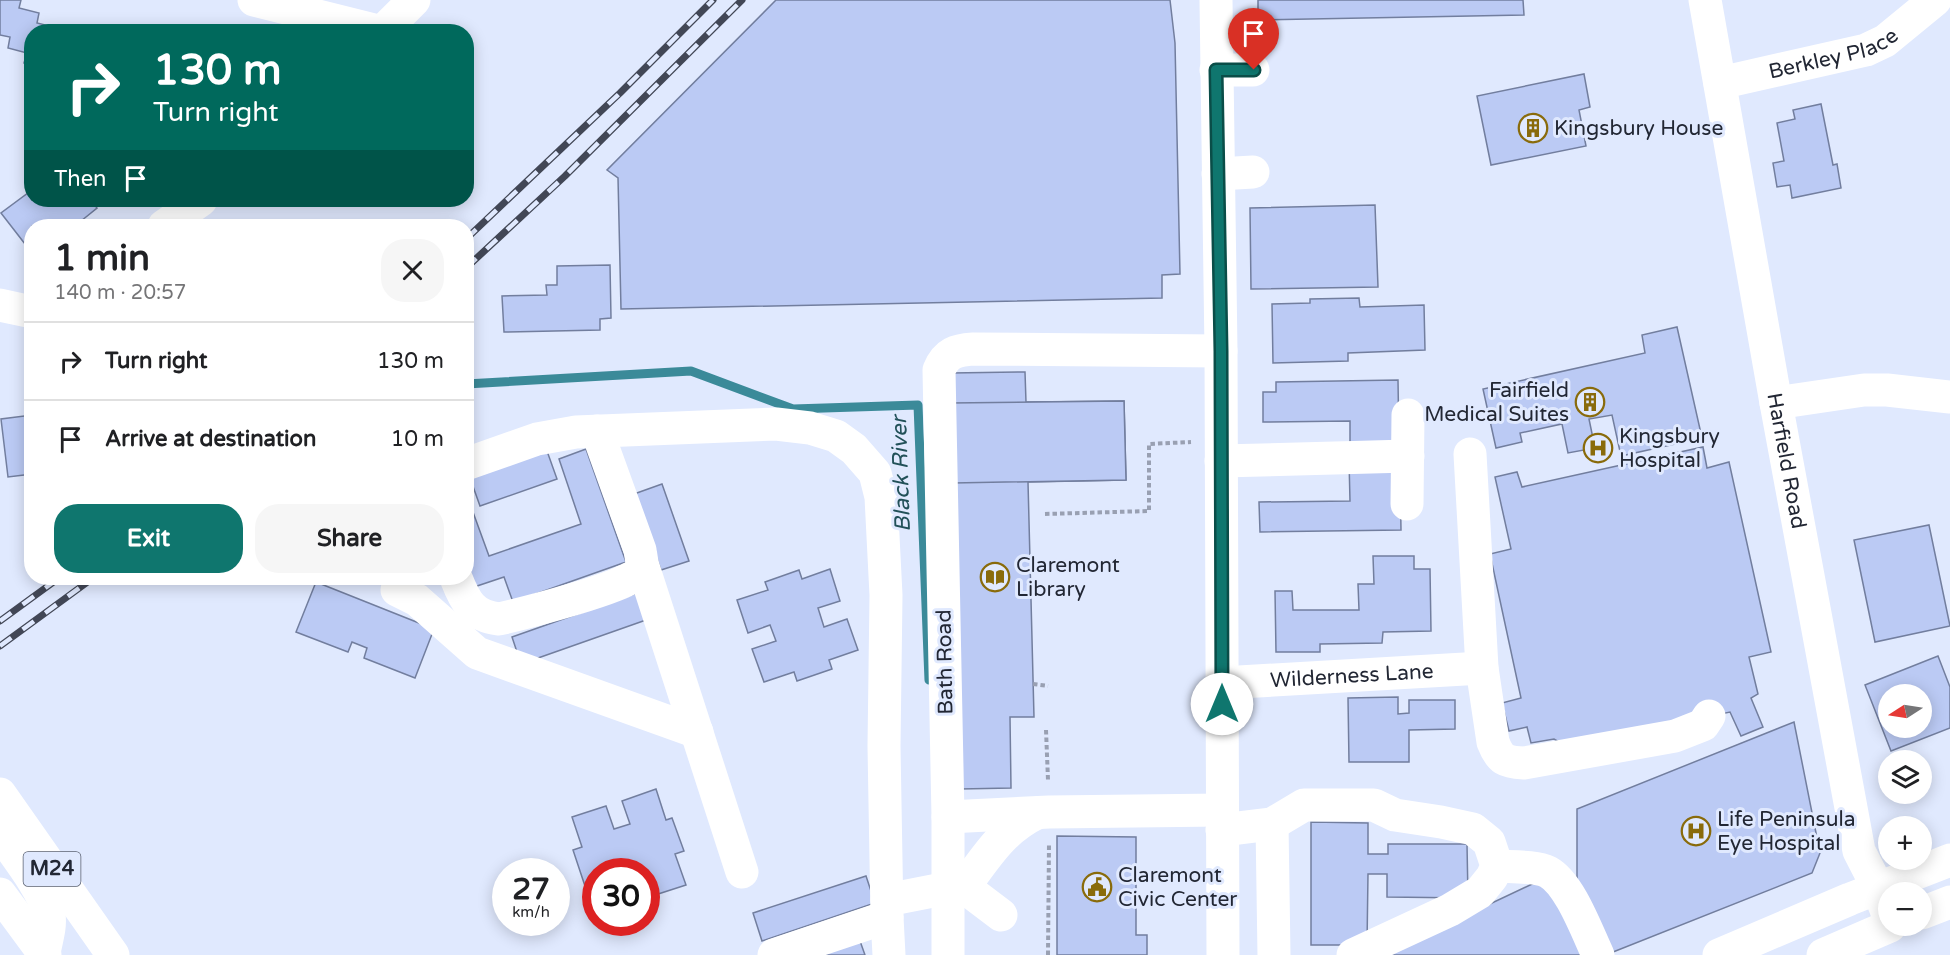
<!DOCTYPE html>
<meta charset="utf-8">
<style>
:root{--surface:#fff;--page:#f6f6f6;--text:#202124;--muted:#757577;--line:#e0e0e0;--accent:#0f766e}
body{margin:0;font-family:"Varela Round",sans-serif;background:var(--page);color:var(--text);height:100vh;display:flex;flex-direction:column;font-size:22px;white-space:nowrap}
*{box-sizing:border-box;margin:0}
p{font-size:20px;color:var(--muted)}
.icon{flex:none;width:33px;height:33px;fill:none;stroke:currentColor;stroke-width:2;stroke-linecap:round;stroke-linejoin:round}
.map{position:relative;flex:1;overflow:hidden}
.side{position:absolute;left:24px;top:219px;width:450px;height:366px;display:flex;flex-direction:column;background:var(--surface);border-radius:24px;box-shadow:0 3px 15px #0003}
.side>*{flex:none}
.top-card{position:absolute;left:24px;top:24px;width:450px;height:183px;border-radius:24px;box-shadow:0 3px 15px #0003;background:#00695c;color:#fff;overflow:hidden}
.needle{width:39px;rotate:258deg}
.fabs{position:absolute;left:1878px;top:684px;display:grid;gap:12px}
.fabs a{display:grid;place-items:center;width:54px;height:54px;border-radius:50%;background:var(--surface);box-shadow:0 3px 15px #0003;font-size:30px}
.speed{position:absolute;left:492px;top:858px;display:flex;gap:12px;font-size:30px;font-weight:700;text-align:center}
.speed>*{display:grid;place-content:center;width:78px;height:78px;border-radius:50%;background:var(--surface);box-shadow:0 3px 15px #0003;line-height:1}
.speed small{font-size:15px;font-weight:400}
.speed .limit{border:9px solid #d22;background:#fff;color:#111}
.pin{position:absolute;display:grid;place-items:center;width:51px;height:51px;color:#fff;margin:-62px -26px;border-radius:50% 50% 50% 0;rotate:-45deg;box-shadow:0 0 6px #0007}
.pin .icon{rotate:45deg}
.me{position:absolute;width:66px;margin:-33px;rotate:0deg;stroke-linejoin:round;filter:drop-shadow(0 0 4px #0008)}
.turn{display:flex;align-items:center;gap:21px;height:126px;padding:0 30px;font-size:27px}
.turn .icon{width:78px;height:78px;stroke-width:2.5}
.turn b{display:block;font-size:42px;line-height:51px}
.then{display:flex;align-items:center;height:57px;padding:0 30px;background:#0003;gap:12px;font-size:22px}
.round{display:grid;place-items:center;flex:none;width:63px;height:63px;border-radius:24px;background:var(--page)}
.headline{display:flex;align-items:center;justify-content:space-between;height:102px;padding:0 30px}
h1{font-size:36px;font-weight:700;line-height:45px}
.primary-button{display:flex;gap:12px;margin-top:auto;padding:12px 30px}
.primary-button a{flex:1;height:69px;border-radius:24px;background:var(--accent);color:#fff;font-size:24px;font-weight:700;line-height:69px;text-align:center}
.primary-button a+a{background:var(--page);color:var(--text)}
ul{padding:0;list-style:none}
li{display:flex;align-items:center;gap:18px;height:78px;padding:0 30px;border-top:2px solid var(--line)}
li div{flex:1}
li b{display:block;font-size:22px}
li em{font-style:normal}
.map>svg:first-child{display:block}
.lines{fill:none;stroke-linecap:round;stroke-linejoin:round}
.stream{stroke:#3b8a99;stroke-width:9}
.building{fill:#bbcaf4;stroke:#727e9e;stroke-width:1.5;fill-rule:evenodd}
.path{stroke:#99a0b2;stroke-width:4;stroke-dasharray:4.5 3;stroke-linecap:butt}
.minor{stroke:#fff;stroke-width:33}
.major{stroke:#fff;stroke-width:33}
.rail-casing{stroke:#424756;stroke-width:7}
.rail{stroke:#e0e9fe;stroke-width:4.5;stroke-dasharray:14;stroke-linecap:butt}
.route-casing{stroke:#0a4d48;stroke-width:15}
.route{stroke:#0f766e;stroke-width:10}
.labels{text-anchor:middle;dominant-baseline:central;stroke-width:6;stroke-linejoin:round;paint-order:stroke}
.shield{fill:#e0e9fe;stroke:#5b6171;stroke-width:1.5}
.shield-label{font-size:20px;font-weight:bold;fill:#222734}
.street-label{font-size:21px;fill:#222734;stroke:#e0e9fe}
.poi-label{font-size:21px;fill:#222734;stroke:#e0e9fe;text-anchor:start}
.water-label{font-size:22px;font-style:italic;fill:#225159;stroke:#e0e9fe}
</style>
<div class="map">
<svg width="1950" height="955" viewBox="0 0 1950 955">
<rect width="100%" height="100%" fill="#e0e9fe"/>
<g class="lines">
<polyline class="stream" points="466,384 691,371 793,409 918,405 929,680"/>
</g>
<g class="building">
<polygon points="0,0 21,0 19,8 39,13 37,23 73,32 32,32 32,65 24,63 27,53 8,48 10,37 0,35"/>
<polygon points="776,0 1170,0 1175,43 1180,274 1162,275 1162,298 621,309 618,178 607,170"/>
<polygon points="1258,0 1523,0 1524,15 1258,20"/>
<polygon points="1584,74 1590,107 1579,110 1586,146 1491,165 1477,96"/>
<polygon points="1821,104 1833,165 1837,164 1841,188 1792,198 1790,185 1777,187 1773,163 1784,161 1777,123 1795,119 1793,110"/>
<polygon points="32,190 32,200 91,200 97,208 81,221 85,226 32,226 32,253 1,213"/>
<polygon points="1375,205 1378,287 1251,289 1250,208"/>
<polygon points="610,265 611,318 600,319 600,330 504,332 502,296 547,295 546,285 557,285 557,266"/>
<polygon points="1359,298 1360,307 1424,305 1425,350 1348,353 1348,361 1273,363 1272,304 1310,303 1310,299"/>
<polygon points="1677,327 1702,438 1621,456 1612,415 1589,419 1595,448 1568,453 1562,424 1520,433 1522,442 1496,448 1483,389 1645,353 1642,335"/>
<polygon points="1025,372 1026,402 1124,401 1126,480 1028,482 1034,717 1010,717 1011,788 960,789 951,373"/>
<polygon points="1398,380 1399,445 1350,446 1350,421 1263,422 1263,392 1276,392 1276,382"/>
<polygon points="1124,401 1126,480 953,483 950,403"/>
<polygon points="32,415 32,474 8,477 1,419"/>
<polygon points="1703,447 1707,468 1729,462 1771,652 1749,657 1758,694 1751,698 1763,727 1741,736 1730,712 1566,746 1554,739 1531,743 1527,727 1509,731 1502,703 1521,698 1490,554 1511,549 1495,477 1517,472 1522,487"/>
<polygon points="586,449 626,562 513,602 504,577 474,587 466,567 466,493 489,556 581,524 559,459"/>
<polygon points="547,451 557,479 480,506 470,478"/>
<polygon points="1349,460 1400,472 1401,530 1260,532 1259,502 1350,501"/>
<polygon points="662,484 689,561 661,570 634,494"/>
<polygon points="1929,525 1950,626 1875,642 1854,540"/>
<polygon points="1373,556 1414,556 1414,569 1430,569 1431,631 1383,632 1382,643 1320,644 1320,652 1276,652 1275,591 1292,591 1293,610 1359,610 1358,584 1374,584"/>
<polygon points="830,569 840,601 818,608 824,627 847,619 858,650 829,660 832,669 797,681 794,672 764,682 752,649 776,641 770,625 748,633 737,600 768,590 765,582 799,570 802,579"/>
<polygon points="316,582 434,629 415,678 364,658 367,648 352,642 348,652 296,632"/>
<polygon points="637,593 646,620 521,664 512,637"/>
<path d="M1938,656l12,31v41l-59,23 -26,-66zM1888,694h34v34h-34z"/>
<polygon points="1398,697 1398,714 1409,713 1409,700 1455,700 1455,729 1409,730 1409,762 1349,762 1348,698"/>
<polygon points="1794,722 1820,853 1812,873 1608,954 1577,892 1577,809"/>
<polygon points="656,789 666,820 672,818 684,851 675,854 686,885 655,895 646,872 596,872 596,884 595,883 585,886 573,850 582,847 572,817 606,806 614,829 630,824 622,801"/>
<polygon points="1311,822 1368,823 1368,854 1388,854 1388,844 1467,844 1468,898 1387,897 1387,874 1368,874 1367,945 1311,945"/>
<polygon points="1057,836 1136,837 1136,935 1147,935 1147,955 1057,955"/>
<polygon points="866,876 875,903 762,941 753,913"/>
<polygon points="1547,877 1582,955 1382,955"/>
<polygon points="860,941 865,955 818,955"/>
</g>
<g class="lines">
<g class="path">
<polyline points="1045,514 1149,511 1149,444 1191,442"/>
<polyline points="1033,684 1048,686"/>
<polyline points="1046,730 1048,780"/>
<polyline points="1048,955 1049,844"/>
</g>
<g class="minor">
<polyline points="254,0 382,32"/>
<polyline points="1216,0 1221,351 1223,955"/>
<path id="s1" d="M1705,0l71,403 83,448 19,37 10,27"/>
<polyline points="382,32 414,0"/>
<polyline points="1216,70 1253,70"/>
<path id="s2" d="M1720,83l146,-33 19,-9 50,-41"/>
<polyline points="1218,174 1253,172"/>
<polyline points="164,226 201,200"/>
<polyline points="0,305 32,312"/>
<polyline points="1776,403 1864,390 1887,390 1950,397"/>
<path d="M1470,454l12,214 11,74c7,18 12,20 31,21l151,-27 28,-11 6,-9"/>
<polyline points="1221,461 1408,456"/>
<polyline points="466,464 537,439 576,432 776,424 810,428 836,436 854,449 875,473 881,497 886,595 884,746 887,917 889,955"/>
<polyline points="1407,504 1408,415"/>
<polyline points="642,563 742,872"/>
<path d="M456,578c9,23 16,38 43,41 22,-5 129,-32 140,-47 5,-7 2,-14 1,-22l-43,-119"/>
<polyline points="397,590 417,600 477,653 697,732"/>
<path id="s3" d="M1222,683l260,-15"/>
<polyline points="948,817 1049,812 1222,810"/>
<polyline points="1272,824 1274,955"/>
<polyline points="1222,830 1272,824 1304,805 1374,805 1395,815 1441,822 1473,829 1489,842 1497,866 1492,877 1480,892 1450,910 1353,955"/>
<path d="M1497,866c13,1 39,0 51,6 22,12 39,60 50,83"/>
<path d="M964,887c23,-31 38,-57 73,-74"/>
<polyline points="887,900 948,888 964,887 1001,915"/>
<polyline points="774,955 887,917"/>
<path d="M948,955v-138l-9,-447c7,-17 17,-20 34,-21l248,2"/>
</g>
<g class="major">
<polyline points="0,794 113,955"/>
<path d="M0,833c14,20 45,59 49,82 2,12 -3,26 -5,38"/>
<polyline points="0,894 45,955"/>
<polyline points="1922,913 1950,902"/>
<polyline points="1719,955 1850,899 1950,860"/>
<polyline points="1823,955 1890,926"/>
</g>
<g class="rail-casing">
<g id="rail">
<polyline points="466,239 620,93 713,0"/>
<polyline points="466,268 565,176 742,0"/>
<polyline points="0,621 59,578"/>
<polyline points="0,646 93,578"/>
</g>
</g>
<use href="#rail" class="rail"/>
</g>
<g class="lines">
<g class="route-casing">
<polyline id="route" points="1222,704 1221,351 1216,70 1254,70"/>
</g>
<use href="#route" class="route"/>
</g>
<defs>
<g id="building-ring" transform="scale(1.5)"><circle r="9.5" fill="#e0e9fe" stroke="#896b0b" stroke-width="1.5"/><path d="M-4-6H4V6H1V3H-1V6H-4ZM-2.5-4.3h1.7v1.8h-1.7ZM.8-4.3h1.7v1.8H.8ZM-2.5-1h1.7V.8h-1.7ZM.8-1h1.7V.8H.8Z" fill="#896b0b"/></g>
<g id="hospital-ring" transform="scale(1.5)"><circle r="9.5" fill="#e0e9fe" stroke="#896b0b" stroke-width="1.5"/><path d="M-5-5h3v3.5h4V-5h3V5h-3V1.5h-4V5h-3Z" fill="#896b0b"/></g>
<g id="library-ring" transform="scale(1.5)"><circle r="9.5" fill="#e0e9fe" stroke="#896b0b" stroke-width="1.5"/><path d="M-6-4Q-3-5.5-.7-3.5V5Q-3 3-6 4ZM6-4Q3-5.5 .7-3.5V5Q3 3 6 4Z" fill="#896b0b"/></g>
<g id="civic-ring" transform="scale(1.5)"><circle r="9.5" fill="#e0e9fe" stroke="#896b0b" stroke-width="1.5"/><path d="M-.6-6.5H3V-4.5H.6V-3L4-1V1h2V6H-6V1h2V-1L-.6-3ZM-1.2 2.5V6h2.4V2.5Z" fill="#896b0b"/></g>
</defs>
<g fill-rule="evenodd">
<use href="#building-ring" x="1533" y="128"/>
<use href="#building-ring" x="1590" y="402"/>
<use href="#hospital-ring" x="1598" y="448"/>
<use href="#library-ring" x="995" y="577"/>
<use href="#hospital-ring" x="1696" y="831"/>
<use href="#civic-ring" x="1097" y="887"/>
</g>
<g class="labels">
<rect class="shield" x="23.5" y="852" width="57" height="34" rx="4.5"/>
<g class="shield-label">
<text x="52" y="869">M24</text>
</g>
<g class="street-label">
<text stroke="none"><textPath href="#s2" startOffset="117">Berkley Place</textPath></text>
<text stroke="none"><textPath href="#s1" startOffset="468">Harfield Road</textPath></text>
<text transform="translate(945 662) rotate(-91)">Bath Road</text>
<text stroke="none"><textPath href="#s3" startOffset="130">Wilderness Lane</textPath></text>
</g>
<g class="poi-label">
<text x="1554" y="128">Kingsbury House</text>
<text x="1569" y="390" text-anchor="end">Fairfield<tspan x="1569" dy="24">Medical Suites</tspan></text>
<text x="1619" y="436">Kingsbury<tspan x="1619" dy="24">Hospital</tspan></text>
<text x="1016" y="565">Claremont<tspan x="1016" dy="24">Library</tspan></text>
<text x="1717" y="819">Life Peninsula<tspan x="1717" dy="24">Eye Hospital</tspan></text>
<text x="1118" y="875">Claremont<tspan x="1118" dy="24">Civic Center</tspan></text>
</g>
<g class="water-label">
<text transform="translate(901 474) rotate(-92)">Black River</text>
</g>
</g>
</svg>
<div class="fabs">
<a><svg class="needle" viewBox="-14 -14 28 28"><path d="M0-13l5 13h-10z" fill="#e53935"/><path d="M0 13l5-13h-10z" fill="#757577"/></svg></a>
<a><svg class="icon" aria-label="layers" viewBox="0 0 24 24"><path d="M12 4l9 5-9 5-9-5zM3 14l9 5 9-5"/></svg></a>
<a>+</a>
<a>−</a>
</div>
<div class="speed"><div>27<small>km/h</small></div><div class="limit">30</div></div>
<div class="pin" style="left:1254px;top:70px;background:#d93025"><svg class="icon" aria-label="arrive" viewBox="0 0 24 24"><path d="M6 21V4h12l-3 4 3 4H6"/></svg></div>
<svg class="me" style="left:1222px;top:704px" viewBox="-20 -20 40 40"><circle r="19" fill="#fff"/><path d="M0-13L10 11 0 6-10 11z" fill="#0f766e"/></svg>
<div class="top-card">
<div class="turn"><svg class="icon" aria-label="right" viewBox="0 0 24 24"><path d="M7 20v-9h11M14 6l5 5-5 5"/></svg><div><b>130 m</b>Turn right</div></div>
<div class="then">Then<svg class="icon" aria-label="arrive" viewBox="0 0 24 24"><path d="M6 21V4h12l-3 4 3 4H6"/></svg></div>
</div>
<section class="side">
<div class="headline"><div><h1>1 min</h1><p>140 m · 20:57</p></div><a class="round"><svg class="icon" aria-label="close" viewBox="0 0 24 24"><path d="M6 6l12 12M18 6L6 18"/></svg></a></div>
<ul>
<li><svg class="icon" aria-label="right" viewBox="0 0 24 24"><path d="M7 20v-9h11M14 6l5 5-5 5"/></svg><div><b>Turn right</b></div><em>130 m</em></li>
<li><svg class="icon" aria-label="arrive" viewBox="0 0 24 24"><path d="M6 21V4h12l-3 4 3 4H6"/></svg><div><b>Arrive at destination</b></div><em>10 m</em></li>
</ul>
<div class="primary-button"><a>Exit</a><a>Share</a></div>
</section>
</div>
